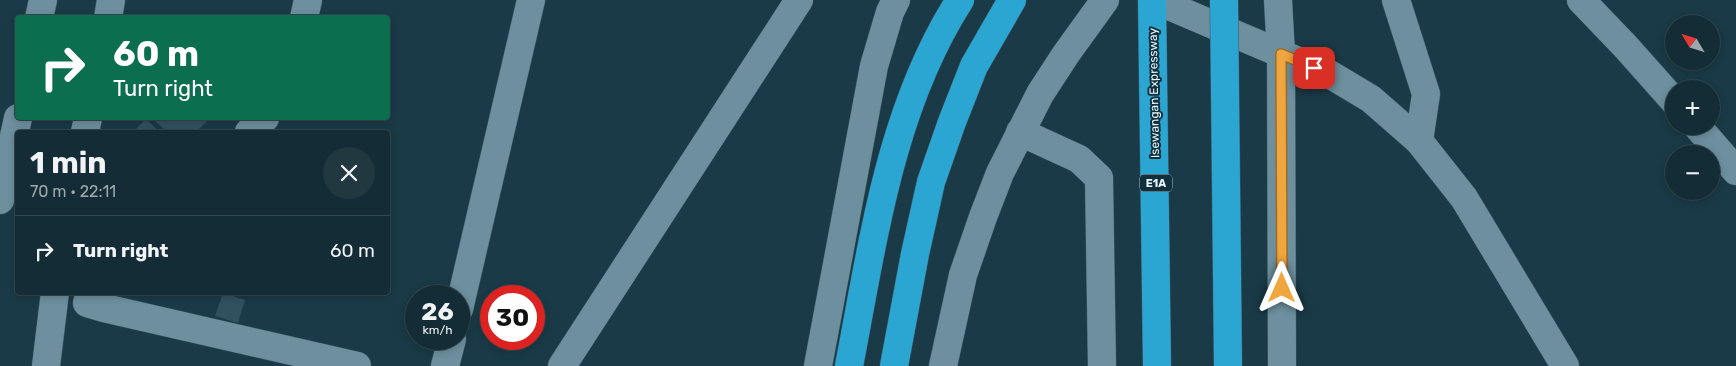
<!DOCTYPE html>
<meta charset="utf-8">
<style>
:root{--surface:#142c35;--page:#213841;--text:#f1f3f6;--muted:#9da7ad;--line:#334850}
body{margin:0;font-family:Rubik,sans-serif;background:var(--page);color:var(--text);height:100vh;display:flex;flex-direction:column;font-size:19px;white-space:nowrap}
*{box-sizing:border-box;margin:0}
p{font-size:16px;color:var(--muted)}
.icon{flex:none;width:28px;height:28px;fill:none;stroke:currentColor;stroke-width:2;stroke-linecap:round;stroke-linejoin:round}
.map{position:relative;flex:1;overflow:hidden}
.panel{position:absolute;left:15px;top:130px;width:375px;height:165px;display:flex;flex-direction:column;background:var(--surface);border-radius:5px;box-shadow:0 2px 8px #0003,0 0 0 1px var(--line)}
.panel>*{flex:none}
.guide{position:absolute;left:15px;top:15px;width:375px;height:105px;border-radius:5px;box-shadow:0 2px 8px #0003,0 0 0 1px var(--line);background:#0b6e4f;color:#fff;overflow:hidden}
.needle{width:32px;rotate:308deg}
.fabs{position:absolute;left:1665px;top:15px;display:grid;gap:10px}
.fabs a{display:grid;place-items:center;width:55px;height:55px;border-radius:50%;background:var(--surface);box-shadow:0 2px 8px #0003,0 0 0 1px var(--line);font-size:25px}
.speed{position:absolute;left:405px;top:285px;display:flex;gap:10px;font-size:25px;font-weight:700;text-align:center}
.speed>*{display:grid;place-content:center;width:65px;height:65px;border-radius:50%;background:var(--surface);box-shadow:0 2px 8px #0003,0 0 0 1px var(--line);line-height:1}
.speed small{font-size:12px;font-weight:400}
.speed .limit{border:8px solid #d22;background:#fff;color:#111}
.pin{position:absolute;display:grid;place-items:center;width:42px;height:42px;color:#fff;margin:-21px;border-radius:10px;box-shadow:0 2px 8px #0006}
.me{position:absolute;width:55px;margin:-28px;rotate:0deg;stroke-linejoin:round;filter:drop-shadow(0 0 4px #0008)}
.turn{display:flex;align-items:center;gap:18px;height:105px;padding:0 15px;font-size:22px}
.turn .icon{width:65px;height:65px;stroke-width:2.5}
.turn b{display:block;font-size:35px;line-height:42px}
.round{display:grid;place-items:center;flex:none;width:52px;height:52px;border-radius:26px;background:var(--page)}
.summary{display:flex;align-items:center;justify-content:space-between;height:85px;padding:0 15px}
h1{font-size:30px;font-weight:700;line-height:38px}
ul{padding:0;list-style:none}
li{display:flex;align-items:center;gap:15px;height:70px;padding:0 15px;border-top:1px solid var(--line)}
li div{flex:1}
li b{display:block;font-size:19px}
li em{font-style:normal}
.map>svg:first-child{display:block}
.building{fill:#31515f}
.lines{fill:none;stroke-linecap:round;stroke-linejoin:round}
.minor-casing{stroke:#3d5963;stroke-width:29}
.highway-casing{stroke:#3d5963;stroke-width:29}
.minor{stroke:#6d8f9e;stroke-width:28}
.highway{stroke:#2ba5d1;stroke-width:28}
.highway-bridge-casing{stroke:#3d5963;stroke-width:29;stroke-linecap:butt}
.highway-bridge{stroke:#2ba5d1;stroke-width:28}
.route-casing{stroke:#9c6c28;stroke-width:12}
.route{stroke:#f0a63e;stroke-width:9}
.labels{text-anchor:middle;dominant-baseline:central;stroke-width:4;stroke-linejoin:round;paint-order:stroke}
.shield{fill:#10303d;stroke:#a8bbc4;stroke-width:1}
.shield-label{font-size:11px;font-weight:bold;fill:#e9f7fe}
.street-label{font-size:12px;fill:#e9f7fe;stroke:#10303d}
</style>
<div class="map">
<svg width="1736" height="366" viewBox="0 0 1736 366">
<rect width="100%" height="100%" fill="#1a3a47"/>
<g class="building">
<polygon points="156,118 210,118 196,132 167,132 154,120"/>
<polygon points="146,119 160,132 133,132"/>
<polygon points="223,293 245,300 238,323 215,316"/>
</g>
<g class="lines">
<g class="minor-casing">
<g id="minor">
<polyline points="1155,0 1331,75 1371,99 1419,141 1464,198 1565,366"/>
<polyline points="1278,0 1281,54 1282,366"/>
<polyline points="1396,0 1426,94 1419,141"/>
<polyline points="1581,0 1626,47 1674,101"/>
<polyline points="39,18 43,0"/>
<polyline points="108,18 111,0"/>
<polyline points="304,18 308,0"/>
<polyline points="1697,126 1736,171"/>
<polyline points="85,132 88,118"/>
<polyline points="249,132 265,118"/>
<polyline points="1020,132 1079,159 1099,178 1102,366"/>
<polyline points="0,200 18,118"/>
<polyline points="90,292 87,303 104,308 357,366"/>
<polyline points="459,309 531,0"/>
<polyline points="46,366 55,292"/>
<polyline points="445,366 452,339"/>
<polyline points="562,366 799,0"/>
<polyline points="818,366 874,66 890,12 896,0"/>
<polyline points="943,366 963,275 983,217 1000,173 1040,94 1066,54 1105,0"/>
</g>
</g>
<g class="highway-casing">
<g id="highway">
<polyline points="1152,0 1157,366"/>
<path d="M849,366c24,-124 41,-257 111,-366"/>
<polyline points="894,366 915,254 931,182 952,122 974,66 1012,0"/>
</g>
</g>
<use href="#minor" class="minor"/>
<use href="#highway" class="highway"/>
<g class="highway-bridge-casing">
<polyline id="highway-bridge" points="1224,0 1228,366"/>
</g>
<use href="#highway-bridge" class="highway-bridge"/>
</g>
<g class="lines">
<g class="route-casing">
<polyline id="route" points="1282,288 1281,54 1314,68"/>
</g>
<use href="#route" class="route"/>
</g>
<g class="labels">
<rect class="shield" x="1140" y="174.5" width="32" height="17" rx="4"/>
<g class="shield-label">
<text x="1156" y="183">E1A</text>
</g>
<g class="street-label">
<text transform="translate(1154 93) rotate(-91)">Isewangan Expressway</text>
</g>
</g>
</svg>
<div class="fabs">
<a><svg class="needle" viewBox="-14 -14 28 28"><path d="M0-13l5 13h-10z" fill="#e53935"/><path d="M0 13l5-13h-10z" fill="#9da7ad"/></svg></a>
<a>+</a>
<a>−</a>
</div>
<div class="speed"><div>26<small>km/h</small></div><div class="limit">30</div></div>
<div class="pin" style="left:1314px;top:68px;background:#d93025"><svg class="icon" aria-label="arrive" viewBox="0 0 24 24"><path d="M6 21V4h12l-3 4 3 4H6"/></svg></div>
<svg class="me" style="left:1282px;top:288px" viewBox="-20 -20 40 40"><path d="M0-17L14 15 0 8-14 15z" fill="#f0a63e" stroke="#fff" stroke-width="4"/></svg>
<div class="guide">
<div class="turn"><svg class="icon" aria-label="right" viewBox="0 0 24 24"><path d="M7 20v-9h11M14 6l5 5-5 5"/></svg><div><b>60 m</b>Turn right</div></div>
</div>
<section class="panel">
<div class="summary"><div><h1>1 min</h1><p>70 m · 22:11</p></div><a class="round"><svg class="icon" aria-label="close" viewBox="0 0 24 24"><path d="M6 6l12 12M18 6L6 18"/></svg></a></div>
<ul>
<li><svg class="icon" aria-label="right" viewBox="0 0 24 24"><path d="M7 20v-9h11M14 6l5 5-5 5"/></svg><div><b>Turn right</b></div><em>60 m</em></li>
</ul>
</section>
</div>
